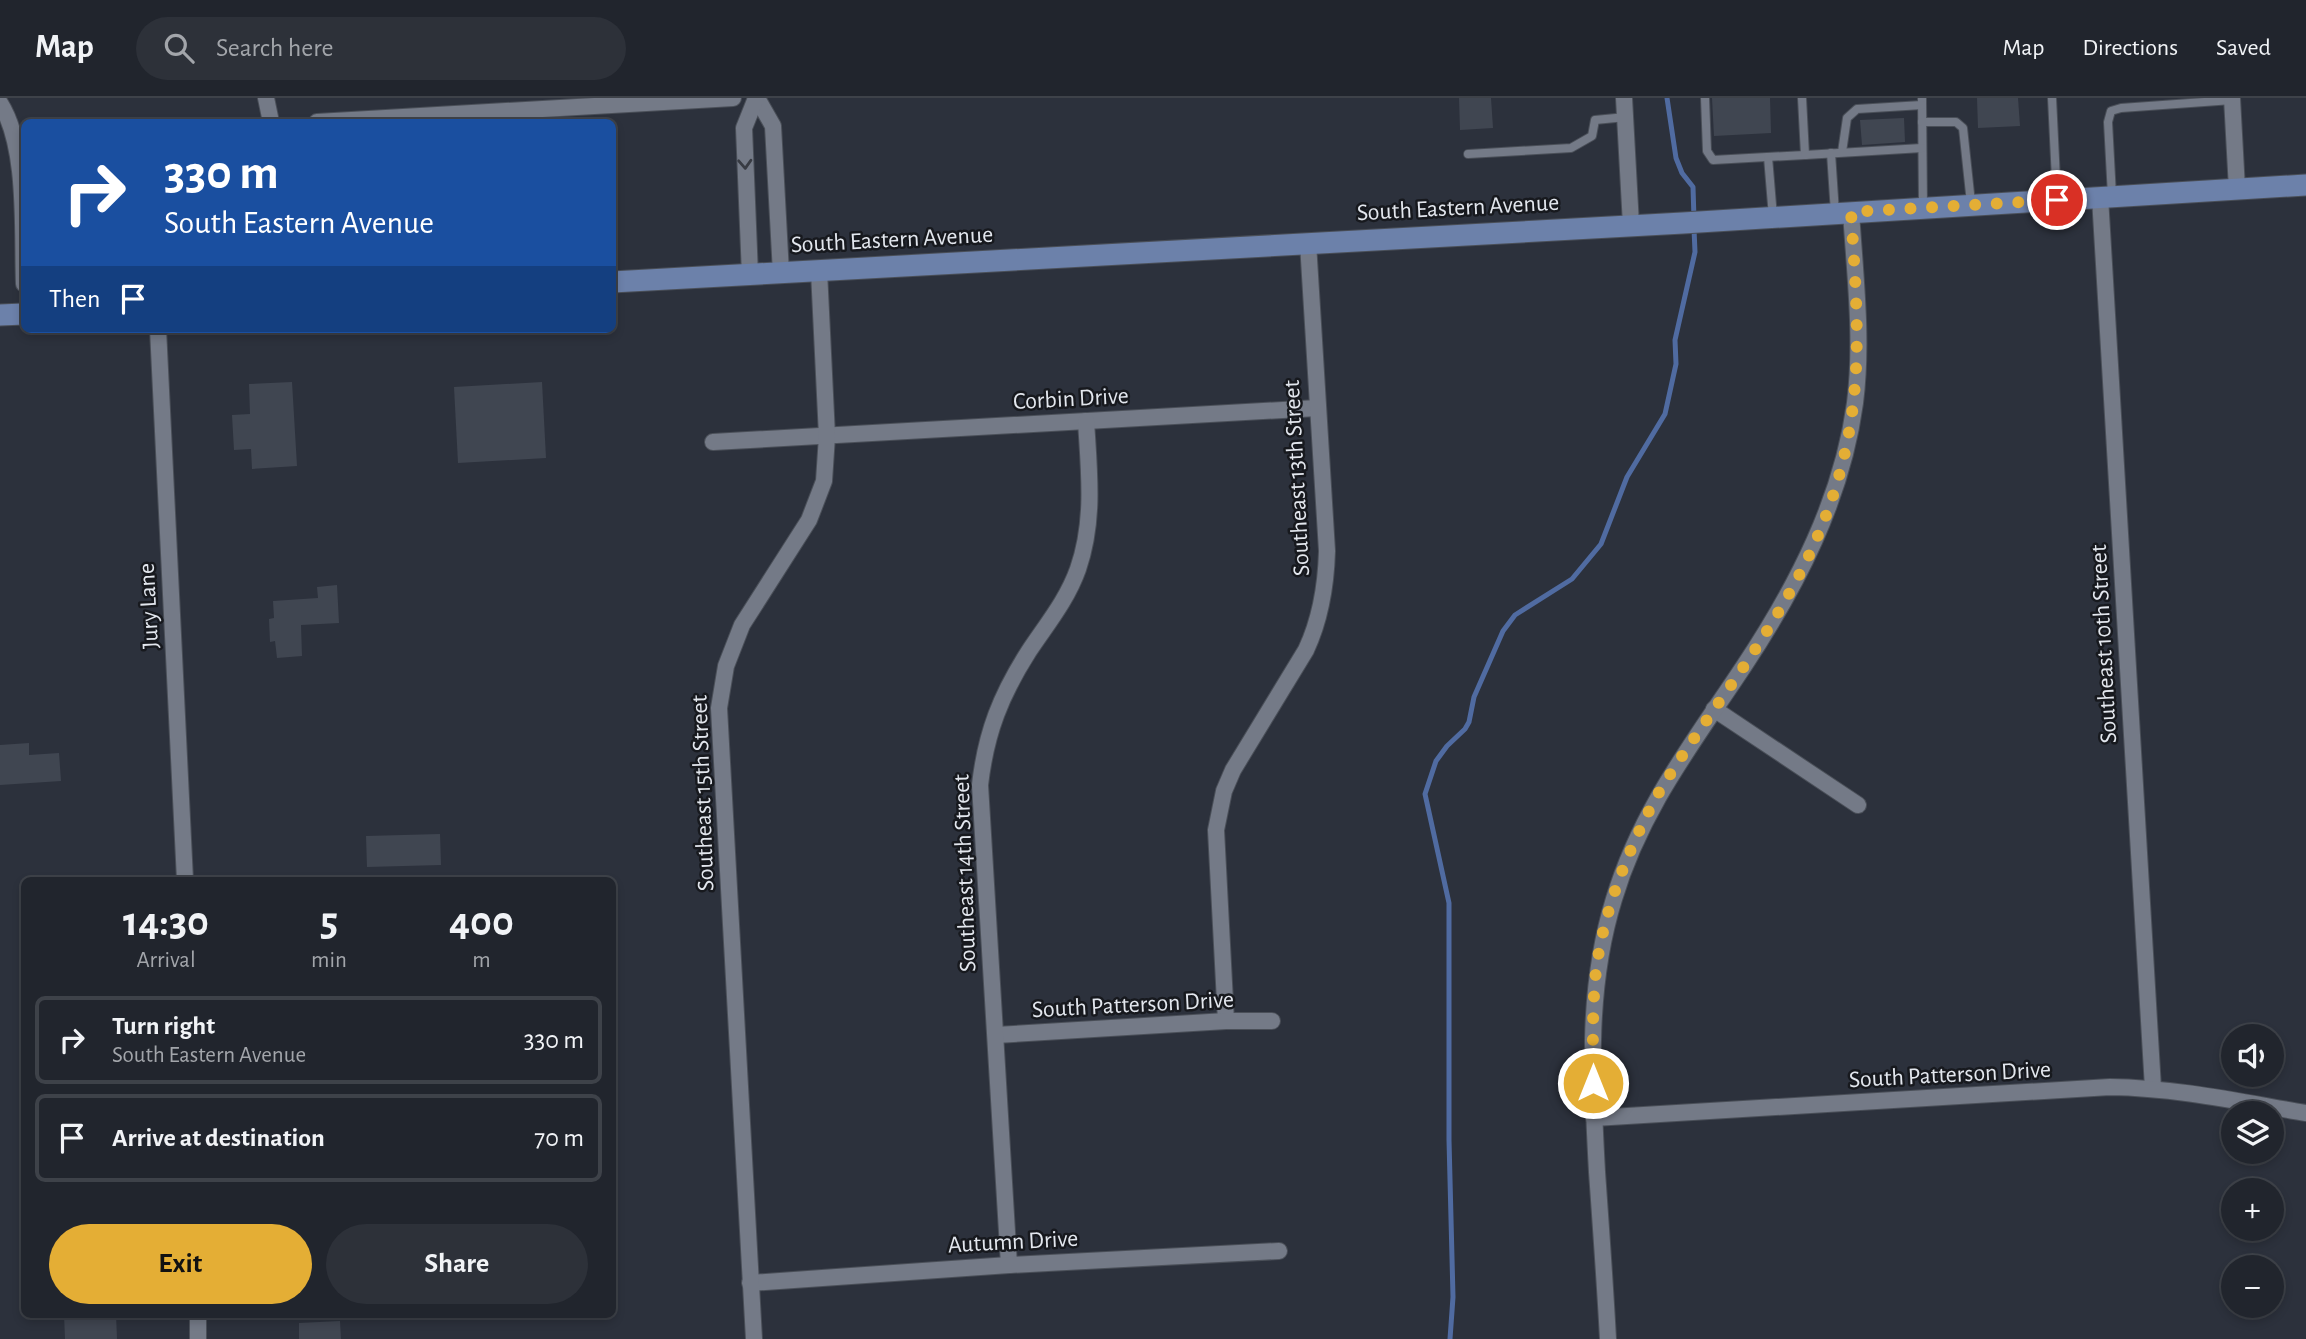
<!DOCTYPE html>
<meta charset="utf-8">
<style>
:root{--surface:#21252d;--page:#2d3139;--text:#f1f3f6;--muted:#a2a5aa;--line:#3e4249;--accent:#e4ae35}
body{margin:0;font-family:"Alegreya Sans",sans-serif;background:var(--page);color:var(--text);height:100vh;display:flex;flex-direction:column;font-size:26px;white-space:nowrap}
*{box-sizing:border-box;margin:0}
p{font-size:23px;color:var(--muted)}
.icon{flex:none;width:38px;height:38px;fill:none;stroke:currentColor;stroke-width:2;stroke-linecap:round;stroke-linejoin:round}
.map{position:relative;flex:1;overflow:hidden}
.drawer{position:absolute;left:21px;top:779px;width:595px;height:441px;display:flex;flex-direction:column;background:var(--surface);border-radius:10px;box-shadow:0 4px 10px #0003,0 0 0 2px var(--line)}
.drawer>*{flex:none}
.banner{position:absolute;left:21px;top:21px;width:595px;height:214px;border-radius:10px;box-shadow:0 4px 10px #0003,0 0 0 2px var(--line);background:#1a4fa0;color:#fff;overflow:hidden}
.tools{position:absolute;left:2221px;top:926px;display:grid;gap:14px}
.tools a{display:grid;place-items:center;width:63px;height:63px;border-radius:50%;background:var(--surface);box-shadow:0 4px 10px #0003,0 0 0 2px var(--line);font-size:35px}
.pin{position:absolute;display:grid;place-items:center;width:60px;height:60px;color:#fff;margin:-30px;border:4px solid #fff;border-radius:50%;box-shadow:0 2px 7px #0007}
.me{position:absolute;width:77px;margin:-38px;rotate:0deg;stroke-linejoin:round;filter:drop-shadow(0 0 5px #0008)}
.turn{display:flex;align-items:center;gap:24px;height:147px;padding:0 28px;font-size:32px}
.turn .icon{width:91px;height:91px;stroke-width:2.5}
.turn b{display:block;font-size:49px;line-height:60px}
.then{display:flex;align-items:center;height:66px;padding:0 28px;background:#0003;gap:14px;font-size:26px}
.eta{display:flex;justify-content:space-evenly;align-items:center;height:119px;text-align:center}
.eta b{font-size:42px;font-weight:600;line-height:49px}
.primary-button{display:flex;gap:14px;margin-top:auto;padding:14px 28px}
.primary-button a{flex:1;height:80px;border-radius:42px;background:var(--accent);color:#111;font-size:28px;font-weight:600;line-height:80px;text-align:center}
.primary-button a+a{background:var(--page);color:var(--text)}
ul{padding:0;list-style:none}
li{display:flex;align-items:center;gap:21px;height:88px;margin:0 14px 10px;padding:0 14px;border:4px solid var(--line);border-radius:10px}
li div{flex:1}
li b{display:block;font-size:26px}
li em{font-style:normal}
header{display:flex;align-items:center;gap:42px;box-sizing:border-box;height:98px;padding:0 35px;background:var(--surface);border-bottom:2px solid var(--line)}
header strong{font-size:33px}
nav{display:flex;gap:38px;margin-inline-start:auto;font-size:24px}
.search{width:490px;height:63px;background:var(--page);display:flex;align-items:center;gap:18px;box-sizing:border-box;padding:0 24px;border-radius:38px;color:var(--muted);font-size:26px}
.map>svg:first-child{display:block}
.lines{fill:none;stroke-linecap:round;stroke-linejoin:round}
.stream{stroke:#506ba1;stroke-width:5}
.building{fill:#404651}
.lane-casing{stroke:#4a4f58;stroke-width:10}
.street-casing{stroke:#4a4f58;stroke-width:18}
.secondary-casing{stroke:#4a4f58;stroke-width:23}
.lane{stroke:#747a87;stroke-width:8}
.street{stroke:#747a87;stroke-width:16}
.secondary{stroke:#6c81aa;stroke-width:21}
.oneway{stroke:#383b43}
.route{stroke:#e4ae35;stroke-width:12;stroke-dasharray:0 21.6}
.labels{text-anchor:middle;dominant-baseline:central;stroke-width:5;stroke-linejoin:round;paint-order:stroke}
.street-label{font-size:24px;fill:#e3e7ee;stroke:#17191e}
</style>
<header>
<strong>Map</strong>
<div class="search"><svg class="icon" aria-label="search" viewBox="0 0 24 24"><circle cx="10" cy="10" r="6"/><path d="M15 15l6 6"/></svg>Search here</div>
<nav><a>Map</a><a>Directions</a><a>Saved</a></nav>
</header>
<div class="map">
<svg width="2306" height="1241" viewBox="0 0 2306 1241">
<rect width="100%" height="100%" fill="#2c313c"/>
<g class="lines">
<g class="stream">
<polyline points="1667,0 1676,60 1682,75 1693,89 1694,121"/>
<polyline points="1450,1241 1453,1199 1449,1042 1449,805 1425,696 1436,663 1447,648 1465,631 1469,624 1474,599 1503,533 1515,517 1572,481 1601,446 1627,379 1665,316 1676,266 1675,242 1695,154 1694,131"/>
</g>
</g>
<g class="building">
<polygon points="1459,0 1491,0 1493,30 1460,32"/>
<polygon points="1712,0 1770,0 1771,35 1714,38"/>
<polygon points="1977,0 2018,0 2020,28 1978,30"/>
<polygon points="1904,20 1905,44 1862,47 1860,22"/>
<polygon points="292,284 297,368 252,371 251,351 234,352 232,317 250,316 249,286"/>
<polygon points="542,284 546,360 458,365 454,289"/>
<polygon points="337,487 339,525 301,527 302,558 277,560 275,543 270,544 269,521 274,520 273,503 318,500 317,489"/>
<polygon points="29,645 29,657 59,655 61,683 0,687 0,647"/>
<polygon points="440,736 441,767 367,769 366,738"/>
<polygon points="64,1216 116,1216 117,1241 65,1241"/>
<polygon points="340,1223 341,1241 299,1241 299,1225"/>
</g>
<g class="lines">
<g class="lane-casing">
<g id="lane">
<polyline points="1705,0 1707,53 1713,62 1805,57 1802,0"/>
<polyline points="1922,0 1923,110"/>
<polyline points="2052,0 2057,102"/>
<polyline points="1922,24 1956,24 1963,30 1971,105"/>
<polyline points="1842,54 1847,20 1857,11 1922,7"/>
<polyline points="1831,55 1835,115"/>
<polyline points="1468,56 1571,50 1592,38 1595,22 1626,19"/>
<polyline points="1805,57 1922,50"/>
<polyline points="1768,59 1773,119"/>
<polyline points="2112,98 2108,24 2111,13 2121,10 2232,2"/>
</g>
</g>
<g class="street-casing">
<g id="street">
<polyline points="266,0 271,24"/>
<polyline points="757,0 773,28 781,175"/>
<polyline points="1624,0 1631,127"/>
<polyline points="2232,0 2237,91"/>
<path d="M0,5c28,44 22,128 24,181"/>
<polyline points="317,24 733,0"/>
<polyline points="2100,99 2153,990"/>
<polyline points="750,177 744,30 756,0"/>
<polyline points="158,231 185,782"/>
<polyline points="713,344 1317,310"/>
<polyline points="1714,611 1858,707"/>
<path d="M1226,923l-10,-191 8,-39 9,-21 73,-120c15,-32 20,-64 21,-99l-19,-308"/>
<polyline points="996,937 1226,923 1272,923"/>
<path d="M1594,1020l516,-31c67,1 131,15 196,26"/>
<path d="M1009,1167l-29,-480c6,-53 21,-90 49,-134 18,-27 38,-51 49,-82 17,-49 11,-98 8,-148"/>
<polyline points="750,1185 1009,1167 1279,1153"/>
<polyline points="198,1216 198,1241"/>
<polyline points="754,1241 719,610 726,568 742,527 809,422 824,383 827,338 819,173"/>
<path d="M1608,1241c-3,-56 -7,-111 -11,-167 -5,-93 -11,-183 17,-273 27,-90 79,-156 130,-233 53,-80 98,-167 111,-263 8,-63 0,-128 -4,-191"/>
</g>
</g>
<g class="secondary-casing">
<g id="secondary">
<polyline points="612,184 1683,125 2306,87"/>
<polyline points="0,217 24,216"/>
</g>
</g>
<use href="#lane" class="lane"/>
<use href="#street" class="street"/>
<use href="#secondary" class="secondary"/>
</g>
<defs><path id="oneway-chevron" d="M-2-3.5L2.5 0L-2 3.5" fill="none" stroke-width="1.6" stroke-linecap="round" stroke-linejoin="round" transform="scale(1.75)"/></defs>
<use class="oneway" href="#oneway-chevron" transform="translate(745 66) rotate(87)"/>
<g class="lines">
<path class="route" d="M1593,985c0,-37 -1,-75 3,-112 7,-58 31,-118 58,-170 18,-32 40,-62 61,-93 48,-68 97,-141 121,-222 29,-94 21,-177 15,-274l206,-12"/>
</g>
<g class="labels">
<g class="street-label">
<text transform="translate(1458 110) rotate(-3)">South Eastern Avenue</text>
<text transform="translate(892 142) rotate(-3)">South Eastern Avenue</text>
<text transform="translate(1071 301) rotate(-3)">Corbin Drive</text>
<text transform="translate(1297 380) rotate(-93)">Southeast 13th Street</text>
<text transform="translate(149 508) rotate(-93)">Jury Lane</text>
<text transform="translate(2104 546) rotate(-93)">Southeast 10th Street</text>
<text transform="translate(703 695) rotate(-92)">Southeast 15th Street</text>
<text transform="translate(965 775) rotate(-92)">Southeast 14th Street</text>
<text transform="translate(1133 907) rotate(-3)">South Patterson Drive</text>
<text transform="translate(1950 977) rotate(-3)">South Patterson Drive</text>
<text transform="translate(1013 1144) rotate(-3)">Autumn Drive</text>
</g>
</g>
</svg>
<div class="tools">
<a><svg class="icon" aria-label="sound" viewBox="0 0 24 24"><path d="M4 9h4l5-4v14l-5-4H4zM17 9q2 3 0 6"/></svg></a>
<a><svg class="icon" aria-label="layers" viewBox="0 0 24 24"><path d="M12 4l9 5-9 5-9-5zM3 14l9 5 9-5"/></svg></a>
<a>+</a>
<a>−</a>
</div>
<div class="pin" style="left:2057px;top:102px;background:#d93025"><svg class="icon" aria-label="arrive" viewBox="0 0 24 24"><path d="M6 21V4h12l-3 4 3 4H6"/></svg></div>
<svg class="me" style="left:1593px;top:985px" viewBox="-20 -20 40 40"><circle r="17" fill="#e4ae35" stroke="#fff" stroke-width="3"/><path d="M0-11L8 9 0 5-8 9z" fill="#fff"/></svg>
<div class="banner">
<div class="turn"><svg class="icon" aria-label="right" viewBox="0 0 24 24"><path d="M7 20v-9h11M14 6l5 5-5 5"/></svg><div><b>330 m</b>South Eastern Avenue</div></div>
<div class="then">Then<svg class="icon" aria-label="arrive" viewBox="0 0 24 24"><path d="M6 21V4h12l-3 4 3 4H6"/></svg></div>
</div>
<section class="drawer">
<div class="eta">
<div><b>14:30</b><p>Arrival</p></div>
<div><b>5</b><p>min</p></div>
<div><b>400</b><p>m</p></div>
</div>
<ul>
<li><svg class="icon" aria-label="right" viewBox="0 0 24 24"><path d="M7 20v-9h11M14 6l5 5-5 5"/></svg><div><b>Turn right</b><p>South Eastern Avenue</p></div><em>330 m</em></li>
<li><svg class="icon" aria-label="arrive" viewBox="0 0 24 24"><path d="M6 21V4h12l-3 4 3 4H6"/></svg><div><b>Arrive at destination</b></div><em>70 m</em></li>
</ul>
<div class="primary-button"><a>Exit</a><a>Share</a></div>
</section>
</div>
